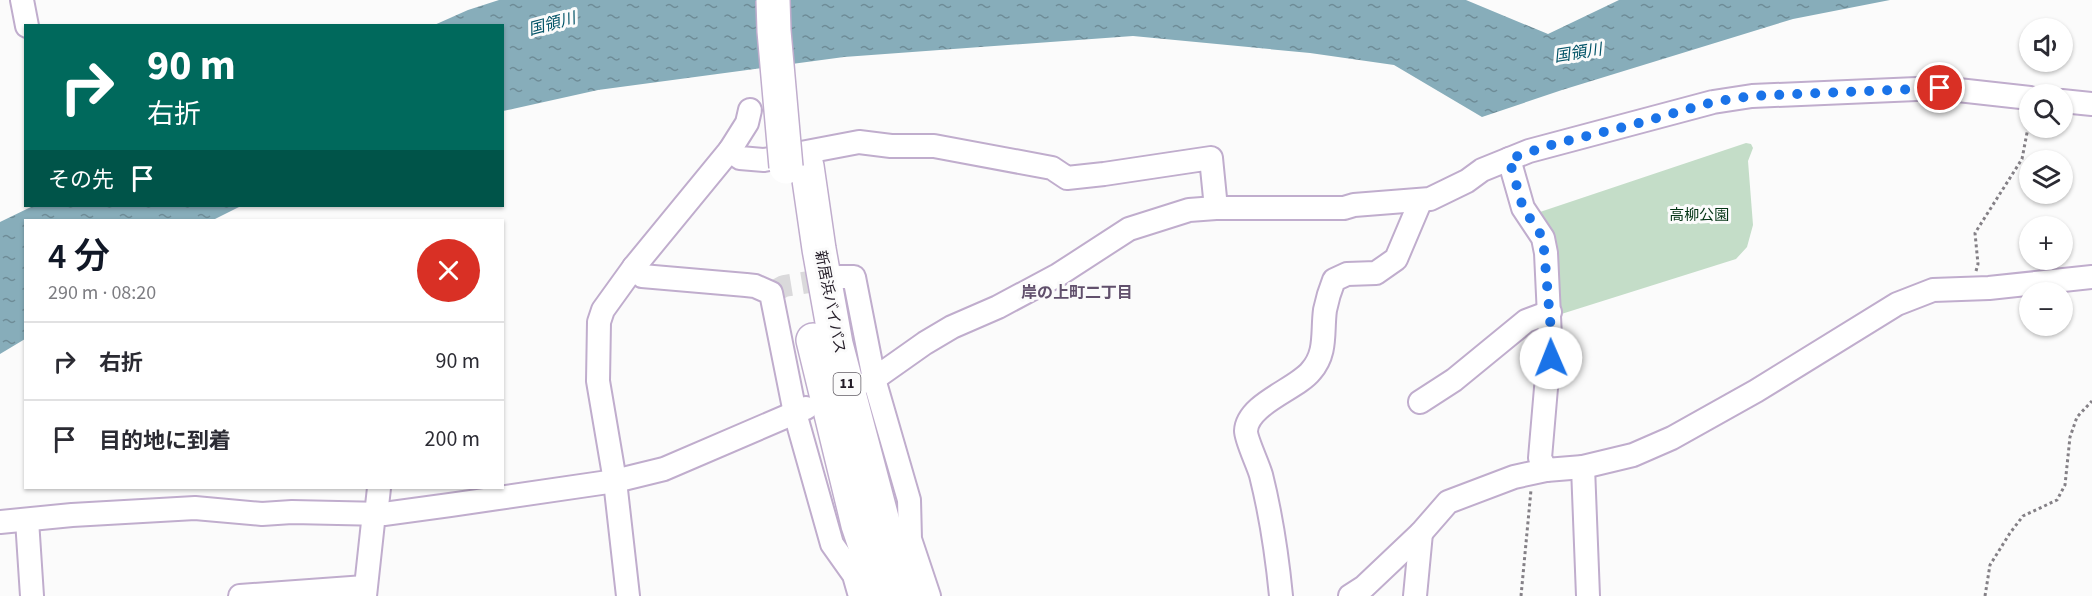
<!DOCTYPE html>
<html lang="ja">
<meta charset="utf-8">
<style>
:root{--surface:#fff;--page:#f2f2f3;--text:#2b2b33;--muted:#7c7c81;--line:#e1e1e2;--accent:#111827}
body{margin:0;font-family:"Source Sans 3","Noto Sans JP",sans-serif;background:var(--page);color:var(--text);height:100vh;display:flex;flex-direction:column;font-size:22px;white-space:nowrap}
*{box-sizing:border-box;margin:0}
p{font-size:20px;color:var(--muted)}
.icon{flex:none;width:33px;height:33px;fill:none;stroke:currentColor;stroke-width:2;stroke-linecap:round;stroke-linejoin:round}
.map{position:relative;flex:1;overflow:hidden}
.side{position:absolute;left:24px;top:219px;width:480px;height:270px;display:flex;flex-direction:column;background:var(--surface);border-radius:0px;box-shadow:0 2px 4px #0004}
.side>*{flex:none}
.guide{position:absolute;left:24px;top:24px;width:480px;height:183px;border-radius:0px;box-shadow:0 2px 4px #0004;background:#00695c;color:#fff;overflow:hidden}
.controls{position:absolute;left:2019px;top:18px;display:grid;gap:12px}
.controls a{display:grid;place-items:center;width:54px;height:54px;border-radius:50%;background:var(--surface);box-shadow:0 2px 4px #0004;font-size:30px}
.pin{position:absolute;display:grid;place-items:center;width:51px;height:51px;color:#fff;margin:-26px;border:3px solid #fff;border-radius:50%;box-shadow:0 2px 6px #0007}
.me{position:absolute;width:66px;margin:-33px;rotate:359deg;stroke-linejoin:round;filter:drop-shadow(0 0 4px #0008)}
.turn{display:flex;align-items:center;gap:21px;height:126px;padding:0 24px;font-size:27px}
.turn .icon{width:78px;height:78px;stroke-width:2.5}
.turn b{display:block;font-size:42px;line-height:51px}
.then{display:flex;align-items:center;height:57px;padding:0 24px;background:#0003;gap:12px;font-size:22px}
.round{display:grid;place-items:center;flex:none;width:63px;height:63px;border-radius:32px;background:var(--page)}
.overview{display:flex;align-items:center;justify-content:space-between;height:102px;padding:0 24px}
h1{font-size:36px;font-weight:600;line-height:45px;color:var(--accent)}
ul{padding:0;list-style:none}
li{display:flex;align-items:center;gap:18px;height:78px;padding:0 24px;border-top:2px solid var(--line)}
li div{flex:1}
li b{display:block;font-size:22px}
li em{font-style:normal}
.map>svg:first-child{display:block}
.green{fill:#c4ddc8}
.water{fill:url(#water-ripples)}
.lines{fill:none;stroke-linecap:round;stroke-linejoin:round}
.minor-tunnel{stroke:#dad9db;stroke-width:22;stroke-dasharray:22 11;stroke-linecap:butt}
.minor-casing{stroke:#c0adcd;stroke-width:26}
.highway-casing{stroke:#c0adcd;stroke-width:36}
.path{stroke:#848086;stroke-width:3;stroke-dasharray:3 3;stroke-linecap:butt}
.minor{stroke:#fff;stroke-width:22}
.highway{stroke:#fff;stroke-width:33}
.highway-bridge-casing{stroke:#c0adcd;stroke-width:36;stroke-linecap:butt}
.highway-bridge{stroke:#fff;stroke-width:33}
.route{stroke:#1a73e8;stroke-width:10;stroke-dasharray:0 18}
.labels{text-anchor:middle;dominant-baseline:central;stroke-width:6;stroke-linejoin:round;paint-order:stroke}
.shield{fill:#fbfbfb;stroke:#635e66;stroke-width:1.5}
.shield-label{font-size:14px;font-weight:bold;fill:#221b26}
.park-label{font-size:15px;fill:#033414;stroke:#fbfbfb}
.street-label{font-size:15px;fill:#221b26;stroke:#fbfbfb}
.water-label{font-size:16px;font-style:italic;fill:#035468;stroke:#fbfbfb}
.neighbourhood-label{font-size:16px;font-weight:bold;fill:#61506c;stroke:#fbfbfb}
</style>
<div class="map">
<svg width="2092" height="596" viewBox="0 0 2092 596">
<defs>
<pattern id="water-ripples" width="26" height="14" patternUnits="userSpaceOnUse" patternTransform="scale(1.5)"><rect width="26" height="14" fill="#87adba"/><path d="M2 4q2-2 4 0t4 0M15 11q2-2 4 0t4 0" fill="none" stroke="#6e8c97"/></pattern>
</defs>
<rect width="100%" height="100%" fill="#fbfbfb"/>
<polygon class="green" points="1746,143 1751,144 1753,148 1748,161 1753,225 1747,247 1736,259 1555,316 1534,214"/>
<g class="water">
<polygon points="499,0 1466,0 1548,34 1619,0 1890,0 1793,19 1562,90 1482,117 1394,65 1310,53 1133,36 844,57 598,90 503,111 502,26 432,26 468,10"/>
<polygon points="33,206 241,206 213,220 26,220 25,339 0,354 0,222"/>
</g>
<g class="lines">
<polyline class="minor-tunnel" points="771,293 784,286 839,277"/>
<g class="minor-casing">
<g id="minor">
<polyline points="22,0 27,26"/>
<polyline points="2062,101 2092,104"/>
<polyline points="730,150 747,123 750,110"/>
<polyline points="1509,159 1523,208 1543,238 1546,253 1551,358 1546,388 1540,458 1546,470"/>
<polyline points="634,267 642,276 746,285 755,286 771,293 795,413 832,544 854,575 860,596"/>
<polyline points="840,277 854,277 874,379 925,343 952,327 998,307 1058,275 1129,229 1189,210 1216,208 1344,208 1354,205 1430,199 1467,181 1482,170 1529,151 1713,102 1752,96 1940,88 2030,98"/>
<polyline points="869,382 874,379 909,500 910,539 929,596"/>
<polyline points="1420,402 1454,380 1526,321 1550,312"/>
<polyline points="1583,467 1588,596"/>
<polyline points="27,520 32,596"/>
<polyline points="0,522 72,515 195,508 262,514 292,512 384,514 450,505 615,481 664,469 806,408"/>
<polyline points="240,596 365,587"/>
<polyline points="365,596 374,513 377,506 379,488"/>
<polyline points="628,596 615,481 598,381 599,322 603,310 634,267 730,150 740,158 764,160 859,142 891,146 934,146 1052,168 1067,178 1104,174 1211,158 1216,208"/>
<path d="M1281,596c-4,-41 -10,-81 -20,-121 -3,-11 -15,-35 -15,-44 1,-27 51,-42 65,-60 16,-18 11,-39 14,-61 2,-10 5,-20 9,-30l13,-6 29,-1 20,-14 25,-59"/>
<polyline points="1350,596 1364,587 1421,533 1448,502 1514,477 1546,470 1583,467 1633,455 1672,438 1756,391 1897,304 1933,290 1989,288 2092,277"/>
<polyline points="1415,596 1421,533"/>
</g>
</g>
<g class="highway-casing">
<g id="highway">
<polyline points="807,166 819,249 836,344 883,522 909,596"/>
<polyline points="813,340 858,525 882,596"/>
</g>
</g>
<g class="path">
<polyline points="1976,271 1978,264 1975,233 2022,159 2030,117"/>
<polyline points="1521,596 1531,490"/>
<polyline points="1985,596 1990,565 2010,533 2023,516 2057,500 2065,485 2070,437 2077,417 2092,401"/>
</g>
<use href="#minor" class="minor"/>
<use href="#highway" class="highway"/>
<g class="highway-bridge-casing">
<polyline id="highway-bridge" points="773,0 774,31 786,167"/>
</g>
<use href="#highway-bridge" class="highway-bridge"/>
</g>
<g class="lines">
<polyline class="route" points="1551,358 1551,331 1543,238 1523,208 1509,159 1554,144 1632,125 1713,102 1752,96 1940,88"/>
</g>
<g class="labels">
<rect class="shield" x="833.5" y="373" width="27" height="22" rx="4.5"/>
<g class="shield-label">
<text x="847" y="384">11</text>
</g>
<g class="park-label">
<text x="1699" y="215">高柳公園</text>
</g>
<g class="street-label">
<text transform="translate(830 302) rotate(79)">新居浜バイパス</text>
</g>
<g class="water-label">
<text transform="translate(552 24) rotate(-15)">国領川</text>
<text transform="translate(1578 53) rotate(-9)">国領川</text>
</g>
<g class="neighbourhood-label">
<text x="1077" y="293">岸の上町二丁目</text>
</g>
</g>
</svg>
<div class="controls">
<a><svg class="icon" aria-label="sound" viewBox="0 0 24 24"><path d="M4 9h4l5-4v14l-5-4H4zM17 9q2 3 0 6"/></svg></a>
<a><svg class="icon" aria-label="search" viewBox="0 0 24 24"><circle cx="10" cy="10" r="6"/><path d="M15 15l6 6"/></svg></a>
<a><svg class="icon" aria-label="layers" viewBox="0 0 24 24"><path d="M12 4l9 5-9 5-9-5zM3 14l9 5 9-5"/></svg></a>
<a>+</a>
<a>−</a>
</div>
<div class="pin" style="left:1940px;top:88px;background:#d93025"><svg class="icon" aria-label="arrive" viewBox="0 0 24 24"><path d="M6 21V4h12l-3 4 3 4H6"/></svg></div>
<svg class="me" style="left:1551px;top:358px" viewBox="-20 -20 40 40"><circle r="19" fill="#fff"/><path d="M0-13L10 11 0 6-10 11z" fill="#1a73e8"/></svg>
<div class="guide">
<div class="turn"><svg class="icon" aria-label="right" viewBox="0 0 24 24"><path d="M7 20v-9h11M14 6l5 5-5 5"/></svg><div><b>90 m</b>右折</div></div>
<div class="then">その先<svg class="icon" aria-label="arrive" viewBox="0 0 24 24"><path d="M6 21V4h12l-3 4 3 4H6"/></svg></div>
</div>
<section class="side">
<div class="overview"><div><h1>4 分</h1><p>290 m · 08:20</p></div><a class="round" style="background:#d93025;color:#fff"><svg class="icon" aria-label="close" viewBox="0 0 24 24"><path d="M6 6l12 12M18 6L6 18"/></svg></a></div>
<ul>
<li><svg class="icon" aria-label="right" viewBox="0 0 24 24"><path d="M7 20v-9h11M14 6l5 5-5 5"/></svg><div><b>右折</b></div><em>90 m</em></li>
<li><svg class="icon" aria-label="arrive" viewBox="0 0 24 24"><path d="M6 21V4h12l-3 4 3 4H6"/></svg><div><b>目的地に到着</b></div><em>200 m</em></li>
</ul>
</section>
</div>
